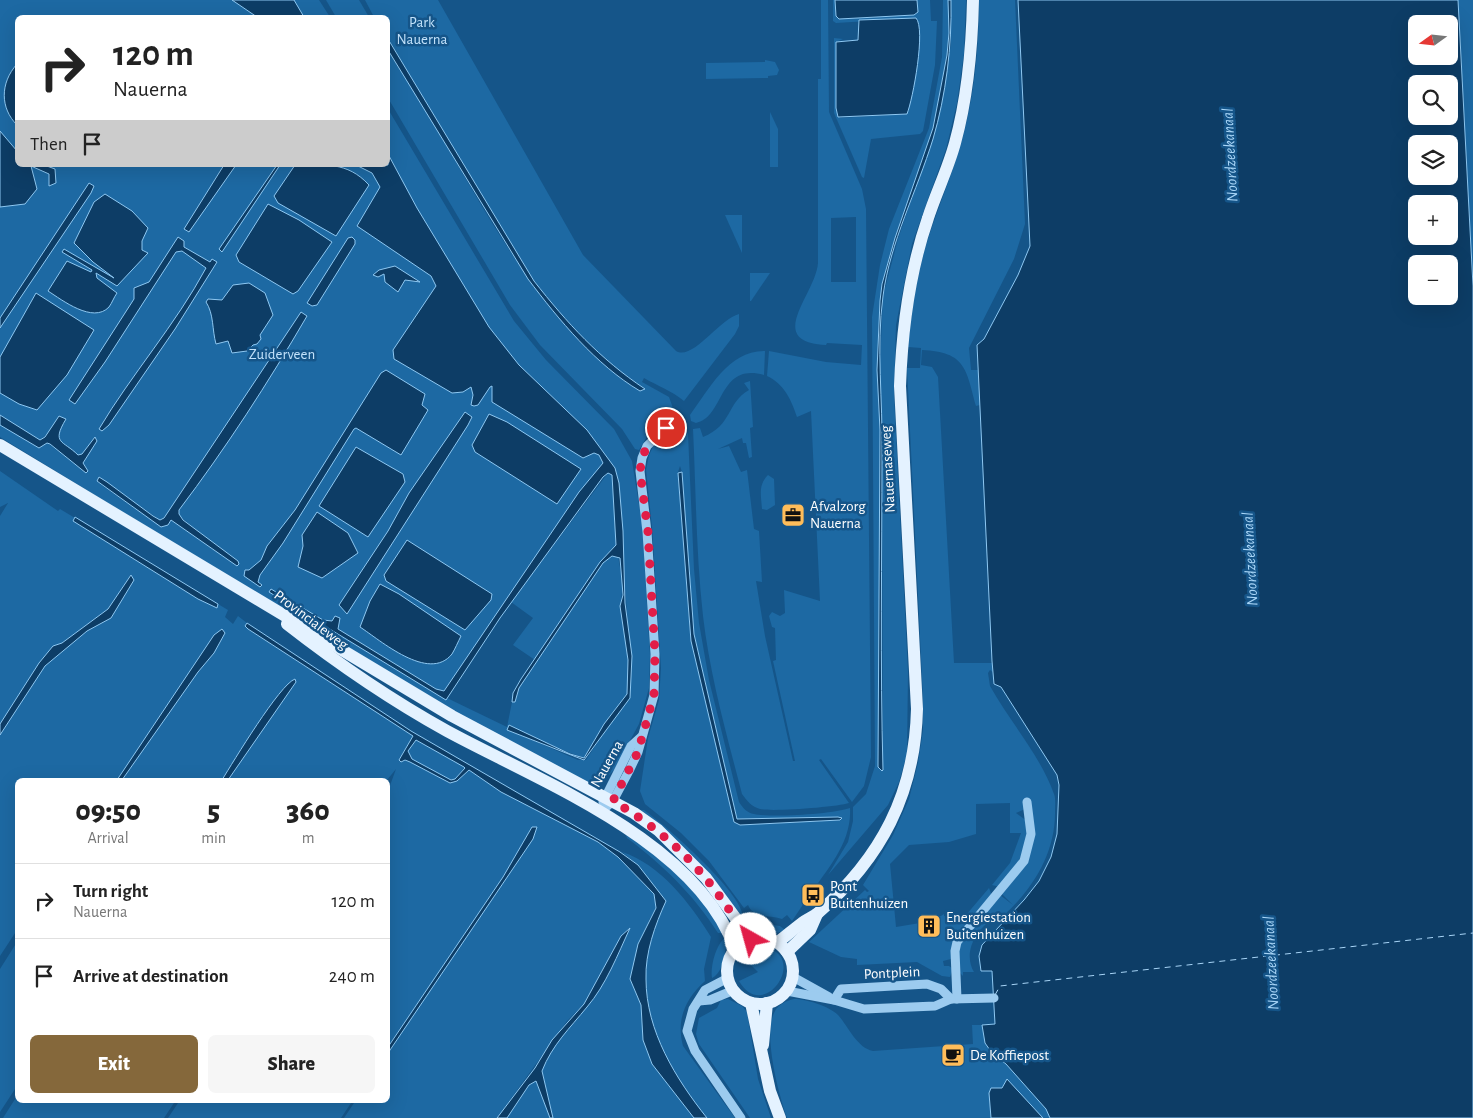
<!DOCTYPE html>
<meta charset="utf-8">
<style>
:root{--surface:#fff;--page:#f6f6f6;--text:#222;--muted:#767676;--line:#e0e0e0;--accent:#85683b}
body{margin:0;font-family:"Alegreya Sans",sans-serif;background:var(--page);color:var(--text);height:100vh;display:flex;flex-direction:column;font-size:19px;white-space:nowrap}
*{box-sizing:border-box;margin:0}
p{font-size:16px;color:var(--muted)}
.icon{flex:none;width:28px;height:28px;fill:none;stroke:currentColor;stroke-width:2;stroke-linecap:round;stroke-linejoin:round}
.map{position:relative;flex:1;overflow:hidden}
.side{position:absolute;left:15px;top:778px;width:375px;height:325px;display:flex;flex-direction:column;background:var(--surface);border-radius:8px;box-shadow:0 5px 20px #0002}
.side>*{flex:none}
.hud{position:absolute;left:15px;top:15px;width:375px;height:152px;border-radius:8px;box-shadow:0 5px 20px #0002;background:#fff;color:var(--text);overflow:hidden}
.needle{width:32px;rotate:255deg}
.tools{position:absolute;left:1408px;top:15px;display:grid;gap:10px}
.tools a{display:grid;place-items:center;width:50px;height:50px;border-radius:8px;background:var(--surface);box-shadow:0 5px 20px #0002;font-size:25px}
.pin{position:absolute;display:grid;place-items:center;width:42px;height:42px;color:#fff;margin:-21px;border:2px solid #fff;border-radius:50%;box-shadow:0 1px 5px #0007}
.me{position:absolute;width:55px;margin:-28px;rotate:322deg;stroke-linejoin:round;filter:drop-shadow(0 0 4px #0008)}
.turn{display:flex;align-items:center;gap:18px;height:105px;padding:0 15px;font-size:22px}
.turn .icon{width:65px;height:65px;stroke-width:2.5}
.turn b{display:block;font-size:35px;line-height:42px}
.then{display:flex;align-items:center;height:48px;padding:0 15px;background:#0003;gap:10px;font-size:19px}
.eta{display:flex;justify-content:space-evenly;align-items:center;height:85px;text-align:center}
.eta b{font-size:30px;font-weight:800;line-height:35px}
.action{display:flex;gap:10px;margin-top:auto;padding:10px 15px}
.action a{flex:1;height:58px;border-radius:8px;background:var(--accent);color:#fff;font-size:20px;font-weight:800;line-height:58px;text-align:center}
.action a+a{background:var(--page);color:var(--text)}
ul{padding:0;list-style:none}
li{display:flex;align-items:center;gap:15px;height:75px;padding:0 15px;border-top:1px solid var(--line)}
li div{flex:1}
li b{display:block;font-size:19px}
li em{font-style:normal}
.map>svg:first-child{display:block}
.green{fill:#1d69a3;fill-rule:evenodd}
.water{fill:#0d3d66;stroke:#8ec8f2;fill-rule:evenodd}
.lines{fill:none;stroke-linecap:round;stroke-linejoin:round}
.ferry{stroke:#a8d5f7;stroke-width:1;stroke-dasharray:6 5;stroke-linecap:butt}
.minor{stroke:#9ccbef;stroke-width:9}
.major{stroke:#e4f2ff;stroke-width:12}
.route{stroke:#e11d48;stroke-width:9;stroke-dasharray:0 16.2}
.labels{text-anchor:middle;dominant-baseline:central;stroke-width:5;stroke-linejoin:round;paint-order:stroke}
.park-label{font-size:15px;fill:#c2e2fb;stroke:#155589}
.street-label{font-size:15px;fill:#fff;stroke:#155589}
.poi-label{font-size:15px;fill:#fff;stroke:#155589;text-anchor:start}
.water-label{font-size:16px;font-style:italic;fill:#a8d5f7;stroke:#155589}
</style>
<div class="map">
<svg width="1473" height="1118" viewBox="0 0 1473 1118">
<rect width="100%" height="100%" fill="#155589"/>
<g class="green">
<path d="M0,0h319l11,17 -312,1v147h370v-56l126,212 32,39 68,69 18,32 10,62 8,132 -1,33 -10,36 -25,46 -9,9 -8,3h-10l-170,-90 -417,-255v-12l39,23 8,-5 3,2 36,28 -19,-26 -18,-15 -9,8 -4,-2 -36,-23zM607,458l10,25 11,142 1,69 -43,66h-8l-71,-31 77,29 20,-34 23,-30 1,-34 -8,-54 3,-21 -5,-29 -9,1 -6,6 -84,125 -4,14h-3l-5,25 -60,-29 -6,-1 -161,-98 63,33 93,57 8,2zM99,478l61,42 13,-10 64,56 -66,-46 -3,5 -7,2 -57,-40 -7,-6z"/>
<polygon points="326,0 359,0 369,17 336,17"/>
<path d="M365,0h73l145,255 93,96c17,10 43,-32 63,-37v12l-4,8 -51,67c-12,-10 -26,-15 -40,-23l-2,4 27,15 5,14 -10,9 -2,-3 -4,2 2,5 -12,11 -9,15 -4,-1 -13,-20 -82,-84 -30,-40 -122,-207v-48c73,108 124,237 226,323 8,7 21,11 30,16 -43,-29 -78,-67 -110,-108l-146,-242v-21l-14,-1z"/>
<path d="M821,0h7l1,112 33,77 4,20 5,548 -7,29 -12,16 -31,-43 -2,1 30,43c-12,4 -77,9 -89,6 -8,-2 -13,-8 -18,-15 -15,-58 -32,-118 -39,-178 -7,-62 -7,-125 -10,-187l7,-1 3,9c30,-12 23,-34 46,-47l-5,-7 6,-2 3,46 -3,1 2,29 -3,1 -3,-15h-3l-1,-5 -24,11 11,-3 12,26 6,-2 7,59 5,2 3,51 -6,-1 9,55 28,125h2l-22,-100 3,-1 -1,-32 -3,-1 -3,-11 3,-4 8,4 5,-3 -1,-23 36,11 -9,-190 -14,6c-6,-18 -13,-33 -30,-41l2,-25 57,11 35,3 1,-20 -35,-2 -1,2c-63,-3 -10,-51 -8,-82v-184h3zM856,217v65h-25v-64z"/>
<path d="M833,0h2l1,16 3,3 75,-4 4,-3 -1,-12h13l1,21h6l-2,44 -12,66 -3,3 -49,5 -7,39 -2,-1 -28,-64v-75l9,1 -7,3v66l4,10 66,-4c8,-10 18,-87 9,-96l-79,5 -3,-2z"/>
<polygon points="943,0 948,0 949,33 947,55 933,128 895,238 882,284 880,301 877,370 880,430 878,767 882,771 883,770 882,436 880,365 883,296 898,239 935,130 951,44 951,0 966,0 964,53 957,103 946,149 912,244 896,325 894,396 908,672 907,754 899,782 888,805 828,875 848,842 853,821 853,807 866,794 875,766 872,317 880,265 889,229 929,128 942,57"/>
<path d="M979,0h36l10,224 -11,35 -45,89 2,22h7l2,35 -4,1c-10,-37 -10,-54 -54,-56l-1,15 11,2 6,10 16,286h39l1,10 -4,-3 -2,3 2,13c20,36 50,69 64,108 2,5 1,13 1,19 0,44 -26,82 -60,110l-3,-3c-17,10 -29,34 -18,52h-11v4l-4,-4c-7,-35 20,-53 41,-77l13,10 -11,-11c29,-33 34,-50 28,-94l-5,1v8l-9,4 11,8c2,28 -9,45 -27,66l-8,-2 18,-22 11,-30h-11v-30l-34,1v30l-27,8 -40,3 -19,19 6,63 30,-5 -1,16 10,-2 1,-17 8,-5v2l12,2 1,-5 9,2 23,-27 3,8 -34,38 -7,25 -8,2 1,5h5l4,3 -3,8 -8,-1 -25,-14 -60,3v-6l-16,-2 -32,-15 56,-52 2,2 2,-1 -6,-6 30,-50 16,-36 9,-36 5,-33v-31l-16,-331h13l1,-20 -13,-1c3,-32 8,-64 16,-95 10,-35 25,-69 36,-105 14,-47 19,-97 19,-147z"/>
<polygon points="1458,0 1473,0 1473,286"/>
<polygon points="765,60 775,62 779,70 777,75 768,76 768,78 706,79 706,63 765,62"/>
<polygon points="770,112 778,129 778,167 770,167"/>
<polygon points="725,215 742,215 742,253"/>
<polygon points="750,273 770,273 751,301 750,301"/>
<path d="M765,351l-1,24c-46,-13 -39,42 -68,48l-5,-2 -1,-6c20,-27 38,-64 75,-64z"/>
<path d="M676,430h9l3,4 6,135 5,54 10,57 30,122c4,6 8,11 15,12 17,4 79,0 96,-6 2,35 -23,61 -41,88l-2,-1 -3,3 2,2 -14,21 -5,-6 -5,4c-16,-5 -27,1 -34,-14l-4,3 -35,-47 -28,-28 -36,-29 -5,-13 8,-53 11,-38 2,-32 -9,-141 -6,-57 3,-15 5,-10 9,-8zM680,466l2,6 12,162 43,185 101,-2h3v3l-101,5 -6,-3 -44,-190 -12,-160z"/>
<path d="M0,471l58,40 2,-2 15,9 -2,3 125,78 19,9 1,-4 10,6 -3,7 8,7 5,-8 9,7 -2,3 3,3 165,107 -14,23 11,3 40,21 7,-2 11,-12 33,23 97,50 20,15 36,37 2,14 -7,12 -19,59 11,26 2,35 9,24 42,54h-141l-11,-47c10,-26 28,-43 45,-64 16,-18 35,-56 42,-79l-8,8 -37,68 -17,17 -70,97h-153l12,-18h32v-47l145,-214 -1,-12 -29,50 -115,170v-256l8,-22 -9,11h-159l68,-98 -1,-2c-14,4 -62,83 -73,100h-100l76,-108 16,-19 11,-20 -3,-4 -8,6 -97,145h-99l-1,150 -17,26v-221l45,-69 42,-35 24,-13 23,-38 -3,-5 -23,34 -46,34 -9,3 -14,17 -39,61v-208l8,-13 -8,4z"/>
<polygon points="608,473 613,476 616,545 600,562 535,660 513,645 533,618 511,602"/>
<path d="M768,475l6,4 1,26 -8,5 -5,-1c-1,-14 -4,-24 6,-34z"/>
<polygon points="416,740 465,767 455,779 451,780 412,759 408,751"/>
<path d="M640,810h4c22,16 99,83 99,108z"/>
<path d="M625,831l51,42 25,27 20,28 1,5h-4c-25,-39 -55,-68 -91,-95z"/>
<path d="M622,852c38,12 68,51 89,85l-7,32 1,12c-20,18 -29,39 -22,65l52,72h-28c-31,-39 -61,-87 -61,-139 -1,-26 9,-54 19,-78l-27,-36z"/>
<path d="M750,922l30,4 5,4c-10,6 -27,3 -38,-3v-4z"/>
<path d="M725,938c2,11 -1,34 -13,40 -2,-11 4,-34 13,-40z"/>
<polygon points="17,942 17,1086 0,1112 0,969"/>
<path d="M759,947c54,3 6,79 -20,34l19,-9 -6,-6 -14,-6 8,-9z"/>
<polygon points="728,999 742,1006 747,1012 758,1079 771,1118 750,1118 699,1044 696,1034 699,1018 717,1008 721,1000"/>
<path d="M794,999c12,0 35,7 44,16 10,11 19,33 35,36l100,-7 -1,-19h10l3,18 7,10 14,11 40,45 4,9h-7l-39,-33 -6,5 -7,-1 -2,4 2,25h-204c-8,-23 -25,-85 -12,-107 4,-7 11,-10 19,-12z"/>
<polygon points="536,1081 550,1118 507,1118 529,1085"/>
<polygon points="17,1096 18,1100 176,1100 164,1118 3,1118"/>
<polygon points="180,1100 353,1100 341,1118 168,1118"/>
</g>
<g class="water">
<polygon points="232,0 294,0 304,17 257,17"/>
<polygon points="835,0 917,0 918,12 914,15 839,19 836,16"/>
<path d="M948,0h3c1,46 -5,95 -18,139 -16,52 -43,103 -50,157 -7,52 0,105 -1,157 0,105 -2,211 1,317l-1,1 -4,-4 2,-337 -3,-60 3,-69 2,-17 13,-46 38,-110 14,-73 2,-22z"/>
<path d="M1018,0h440l15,286v832h-423l-4,-9 -40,-45 -14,-11 -7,-10 -3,-18 13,-1 -3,-53h-11l-2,-15 3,-11 42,-45 15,-19 12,-24 6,-23 2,-49 -2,-10 -56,-88 -7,-3 -2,-23 -15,-316 7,-6 34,-64 12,-29zM1416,24h33v32h-33zM1416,84h33v32h-33zM1416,144h33v32h-33zM1416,204h33v32h-33zM1416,264h33v32h-33z"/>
<path d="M916,18c10,11 -3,81 -9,96l-69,3 -2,-9v-66l22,-2 1,-20z"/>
<path d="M388,39l146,242c33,42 66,78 111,108l-5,2c-44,-26 -81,-71 -112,-112l-140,-229z"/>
<path d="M17,64v61c-17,-17 -17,-42 0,-61z"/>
<polygon points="0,131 17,151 18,165 44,165 55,169 56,183 49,186 49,174 31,166 37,189 25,204 0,207"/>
<polygon points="388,154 417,208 489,327 519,365 587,430 615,468 619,483 623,531 625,603 632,656 630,698 584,760 507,730 509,725 570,754 584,758 604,724 627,694 628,660 620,606 623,595 620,558 612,556 603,563 519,688 515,702 512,702 513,693 521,679 600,562 616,545 612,475 608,473 603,477 500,618 446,700 269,592 271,589 323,620 332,621 335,616 340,618 338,629 436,689 444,691 579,492 603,463 599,455 594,453 583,458 492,402 492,386 490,387 478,405 474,406 471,405 473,395 471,387 463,392 452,393 394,359 393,350 436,286 431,276 357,226 380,187 372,173 356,165 388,165"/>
<polygon points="224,165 236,165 189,232 184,229"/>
<polygon points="277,165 280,165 222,252 219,249"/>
<path d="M295,165c29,0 52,-4 74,20l-33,51 -58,-33 -4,-7z"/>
<polygon points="89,183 94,186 91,193 0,328 0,318"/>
<path d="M105,194l27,17 16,17 -6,13v9l6,3 -31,33 -21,-13 1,5 20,15c-3,4 -5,10 -8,14 -16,17 -47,-7 -61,-16l19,-30 24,11 1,-2 -30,-18 2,-3 50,29 -21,-16 -19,-19 20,-41z"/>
<polygon points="268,204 299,220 332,242 298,291 293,294 239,262 236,255"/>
<path d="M178,237l6,4v6l26,15 2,-3 5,3 -42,67 -66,96 -7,6 -3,-2c32,-54 77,-105 107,-161l-24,-17 -6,1 -71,110 -30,42 -6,-4 65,-101v-11l15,-6z"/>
<polygon points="352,237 355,240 355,244 317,305 312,306 307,303 348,238"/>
<polygon points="395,266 420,282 405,280 398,292 385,282 384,274 378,277 373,275 379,270"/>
<path d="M249,283l16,10 8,22 -13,20 1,4 -4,5 -4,1 -6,6 -15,2 -4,-12 -12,3c-4,-14 -2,-30 -10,-42l2,-3 14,1 11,-15z"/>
<polygon points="36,293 94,330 67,375 37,410 19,404 0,393 0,357"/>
<path d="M301,312l6,4c-39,67 -81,132 -128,194v4l4,6 55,41 1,3 -2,2 -66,-46 -3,5 -7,2 -64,-46 2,-4 8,5 46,34 7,4 4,-2z"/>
<polygon points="386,370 425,394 422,405 428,410 401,455 356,428 354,429 283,543 260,575 258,582 262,585 260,587 244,576 245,570 249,570 261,560 267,546 295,510 381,373"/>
<polygon points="465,412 472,417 468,425 347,614 339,605 388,531 409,493"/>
<polygon points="489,414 507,422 581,469 557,504 475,452 472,445"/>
<path d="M0,415l40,25 5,-3 14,-21 7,3c-15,25 -3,21 12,36l4,-1 13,-17 2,4 -14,22 5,8 -2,2 -36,-29 -3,-1 -8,5 -39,-23z"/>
<polygon points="356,447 403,474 405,482 368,537 319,506"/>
<polygon points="682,472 694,634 737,819 838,817 842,818 840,820 740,825 734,822 691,641 678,473"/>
<polygon points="317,512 348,533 358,553 322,578 298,567 303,546 302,535"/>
<polygon points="75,517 218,604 217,608 198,599 73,521"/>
<polygon points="407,540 492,594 491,600 465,630 386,581 384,575"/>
<polygon points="131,575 134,580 111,618 87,631 45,666 0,735 0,724 39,663 53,646 62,643 108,609"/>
<path d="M380,584l19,10 62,42c-3,6 -6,13 -9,18 -23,29 -72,-14 -92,-27l10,-26z"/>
<path d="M247,623l164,108 209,121 18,13 28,36c-11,24 -21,52 -20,78 0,52 30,100 61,139h-13l-42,-54 -9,-24 -2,-35 -11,-26 8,-35 18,-36 -2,-14 -36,-37 -20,-15 -97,-50 -32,-22 -12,11 -7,2 -40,-21 -5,-2 -4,2 -2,-2 14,-24 -165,-107 -3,-3zM416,740l48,27 1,1 -10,11 -4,1 -39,-21 -4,-8z"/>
<polygon points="222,629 225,633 214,653 198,672 122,780 117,780 214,635"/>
<path d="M295,679l1,3 -68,98h-6c11,-18 58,-96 73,-101z"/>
<polygon points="532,827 537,827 533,839 388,1053 388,1047 503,877"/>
<path d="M630,928c-12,26 -24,57 -43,79 -17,21 -35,38 -45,64l11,47h-3l-14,-37 -7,4 -22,33h-10l38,-50 17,-28 32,-36 37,-68z"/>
<polygon points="1007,1079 1043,1118 991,1118 989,1093 991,1088 1002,1088"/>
</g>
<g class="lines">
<polyline class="ferry" points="995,995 1000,986 1473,933"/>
<g class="minor">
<polyline points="603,802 631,746 641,737"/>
<polyline points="601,812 613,801 629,771 638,752 654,695 655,654 647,532 640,471 642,458 647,446 666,428"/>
<polyline points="793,977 829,997"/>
<polyline points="728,978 705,990 693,1009 687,1031 695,1051 741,1118"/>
<polyline points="787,991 834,1000 864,1009 935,1006 951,999 994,998"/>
<polyline points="957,999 955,951 957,942 1024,861 1031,834 1027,802"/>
<polyline points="834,1000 841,989 927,984 941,989 951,999"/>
<polyline points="699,1001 710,1000 734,990"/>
</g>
<g class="major">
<polyline points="0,445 452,716 634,813 658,830 706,878 751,939"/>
<path d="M287,624c50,39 104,76 160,107 94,51 250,110 288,218"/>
<circle cx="760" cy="971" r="33"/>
<path d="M778,942c8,-6 16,-13 24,-19 5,-4 11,-6 16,-10 63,-55 97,-119 99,-204l-17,-323c2,-57 9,-113 28,-168 8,-25 20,-49 27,-75 13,-47 17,-94 18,-143"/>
<polyline points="787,952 810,930 817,914"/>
<polyline points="751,1003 770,1091 780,1118"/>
<polyline points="763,1045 767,1003"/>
</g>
</g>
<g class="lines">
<path class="route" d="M666,428l-19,18 -5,12 -2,13 8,61 7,122 -1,41 -16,57 -25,49c36,21 68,47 94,79 16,19 28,40 44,59"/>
</g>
<defs>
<g id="office-square" transform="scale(1.25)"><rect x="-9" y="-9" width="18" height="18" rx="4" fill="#ffbd5a" stroke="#155589"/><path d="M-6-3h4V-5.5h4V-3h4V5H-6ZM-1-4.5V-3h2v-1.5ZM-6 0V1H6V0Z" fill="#111"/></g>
<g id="bus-square" transform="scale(1.25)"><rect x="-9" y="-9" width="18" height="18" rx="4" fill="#ffbd5a" stroke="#155589"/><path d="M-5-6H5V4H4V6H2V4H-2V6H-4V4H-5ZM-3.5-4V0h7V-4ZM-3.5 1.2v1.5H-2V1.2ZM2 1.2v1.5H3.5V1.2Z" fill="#111"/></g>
<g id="building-square" transform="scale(1.25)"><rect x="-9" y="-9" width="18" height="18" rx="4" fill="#ffbd5a" stroke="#155589"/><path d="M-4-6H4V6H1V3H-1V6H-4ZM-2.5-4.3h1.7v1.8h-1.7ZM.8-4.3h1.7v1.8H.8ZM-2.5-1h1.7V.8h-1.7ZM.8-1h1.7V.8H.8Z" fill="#111"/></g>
<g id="cafe-square" transform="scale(1.25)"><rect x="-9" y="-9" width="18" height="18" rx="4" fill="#ffbd5a" stroke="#155589"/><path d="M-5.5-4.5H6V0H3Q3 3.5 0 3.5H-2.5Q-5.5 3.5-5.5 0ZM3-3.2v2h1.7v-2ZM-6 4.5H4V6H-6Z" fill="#111"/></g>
</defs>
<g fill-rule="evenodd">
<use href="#office-square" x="793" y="515"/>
<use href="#bus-square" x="813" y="895"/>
<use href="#building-square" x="929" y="926"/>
<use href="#cafe-square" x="953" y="1055"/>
</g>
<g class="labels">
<g class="park-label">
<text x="422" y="22">Park<tspan x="422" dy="17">Nauerna</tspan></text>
<text x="282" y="354">Zuiderveen</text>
</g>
<g class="street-label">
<text transform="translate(888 469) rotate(-93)">Nauernaseweg</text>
<text transform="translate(311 620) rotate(37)">Provincialeweg</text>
<text transform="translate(607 764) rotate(-61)">Nauerna</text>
<text transform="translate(892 973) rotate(-3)">Pontplein</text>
</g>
<g class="poi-label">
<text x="810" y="506">Afvalzorg<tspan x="810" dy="17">Nauerna</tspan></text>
<text x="830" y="886">Pont<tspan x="830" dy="17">Buitenhuizen</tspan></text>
<text x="946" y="917">Energiestation<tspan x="946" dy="17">Buitenhuizen</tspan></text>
<text x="970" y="1055">De Koffiepost</text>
</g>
<g class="water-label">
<text transform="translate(1230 155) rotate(-93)">Noordzeekanaal</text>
<text transform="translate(1250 559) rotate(-93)">Noordzeekanaal</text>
<text transform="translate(1271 963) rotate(-93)">Noordzeekanaal</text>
</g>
</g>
</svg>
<div class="tools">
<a><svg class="needle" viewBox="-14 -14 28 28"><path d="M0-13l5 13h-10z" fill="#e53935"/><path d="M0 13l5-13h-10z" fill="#767676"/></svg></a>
<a><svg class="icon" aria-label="search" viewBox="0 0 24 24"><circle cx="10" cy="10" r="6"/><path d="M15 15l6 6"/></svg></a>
<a><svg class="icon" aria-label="layers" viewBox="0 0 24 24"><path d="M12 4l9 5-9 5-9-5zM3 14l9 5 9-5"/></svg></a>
<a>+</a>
<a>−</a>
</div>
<div class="pin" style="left:666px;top:428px;background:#d93025"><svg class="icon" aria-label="arrive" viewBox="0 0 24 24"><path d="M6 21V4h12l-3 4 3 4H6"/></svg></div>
<svg class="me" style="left:751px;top:939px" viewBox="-20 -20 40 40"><circle r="19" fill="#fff"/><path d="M0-13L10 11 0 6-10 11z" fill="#e11d48"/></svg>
<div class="hud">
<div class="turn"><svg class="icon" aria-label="right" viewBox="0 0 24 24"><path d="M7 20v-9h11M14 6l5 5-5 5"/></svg><div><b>120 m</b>Nauerna</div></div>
<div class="then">Then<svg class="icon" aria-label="arrive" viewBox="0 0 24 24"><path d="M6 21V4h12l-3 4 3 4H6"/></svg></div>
</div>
<section class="side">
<div class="eta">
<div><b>09:50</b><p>Arrival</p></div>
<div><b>5</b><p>min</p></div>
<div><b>360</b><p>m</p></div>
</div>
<ul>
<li><svg class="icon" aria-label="right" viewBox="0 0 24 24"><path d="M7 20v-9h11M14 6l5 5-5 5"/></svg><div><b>Turn right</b><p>Nauerna</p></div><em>120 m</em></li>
<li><svg class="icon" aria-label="arrive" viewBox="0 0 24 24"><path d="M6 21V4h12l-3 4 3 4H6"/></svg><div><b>Arrive at destination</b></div><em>240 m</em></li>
</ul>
<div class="action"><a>Exit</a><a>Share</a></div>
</section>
</div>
